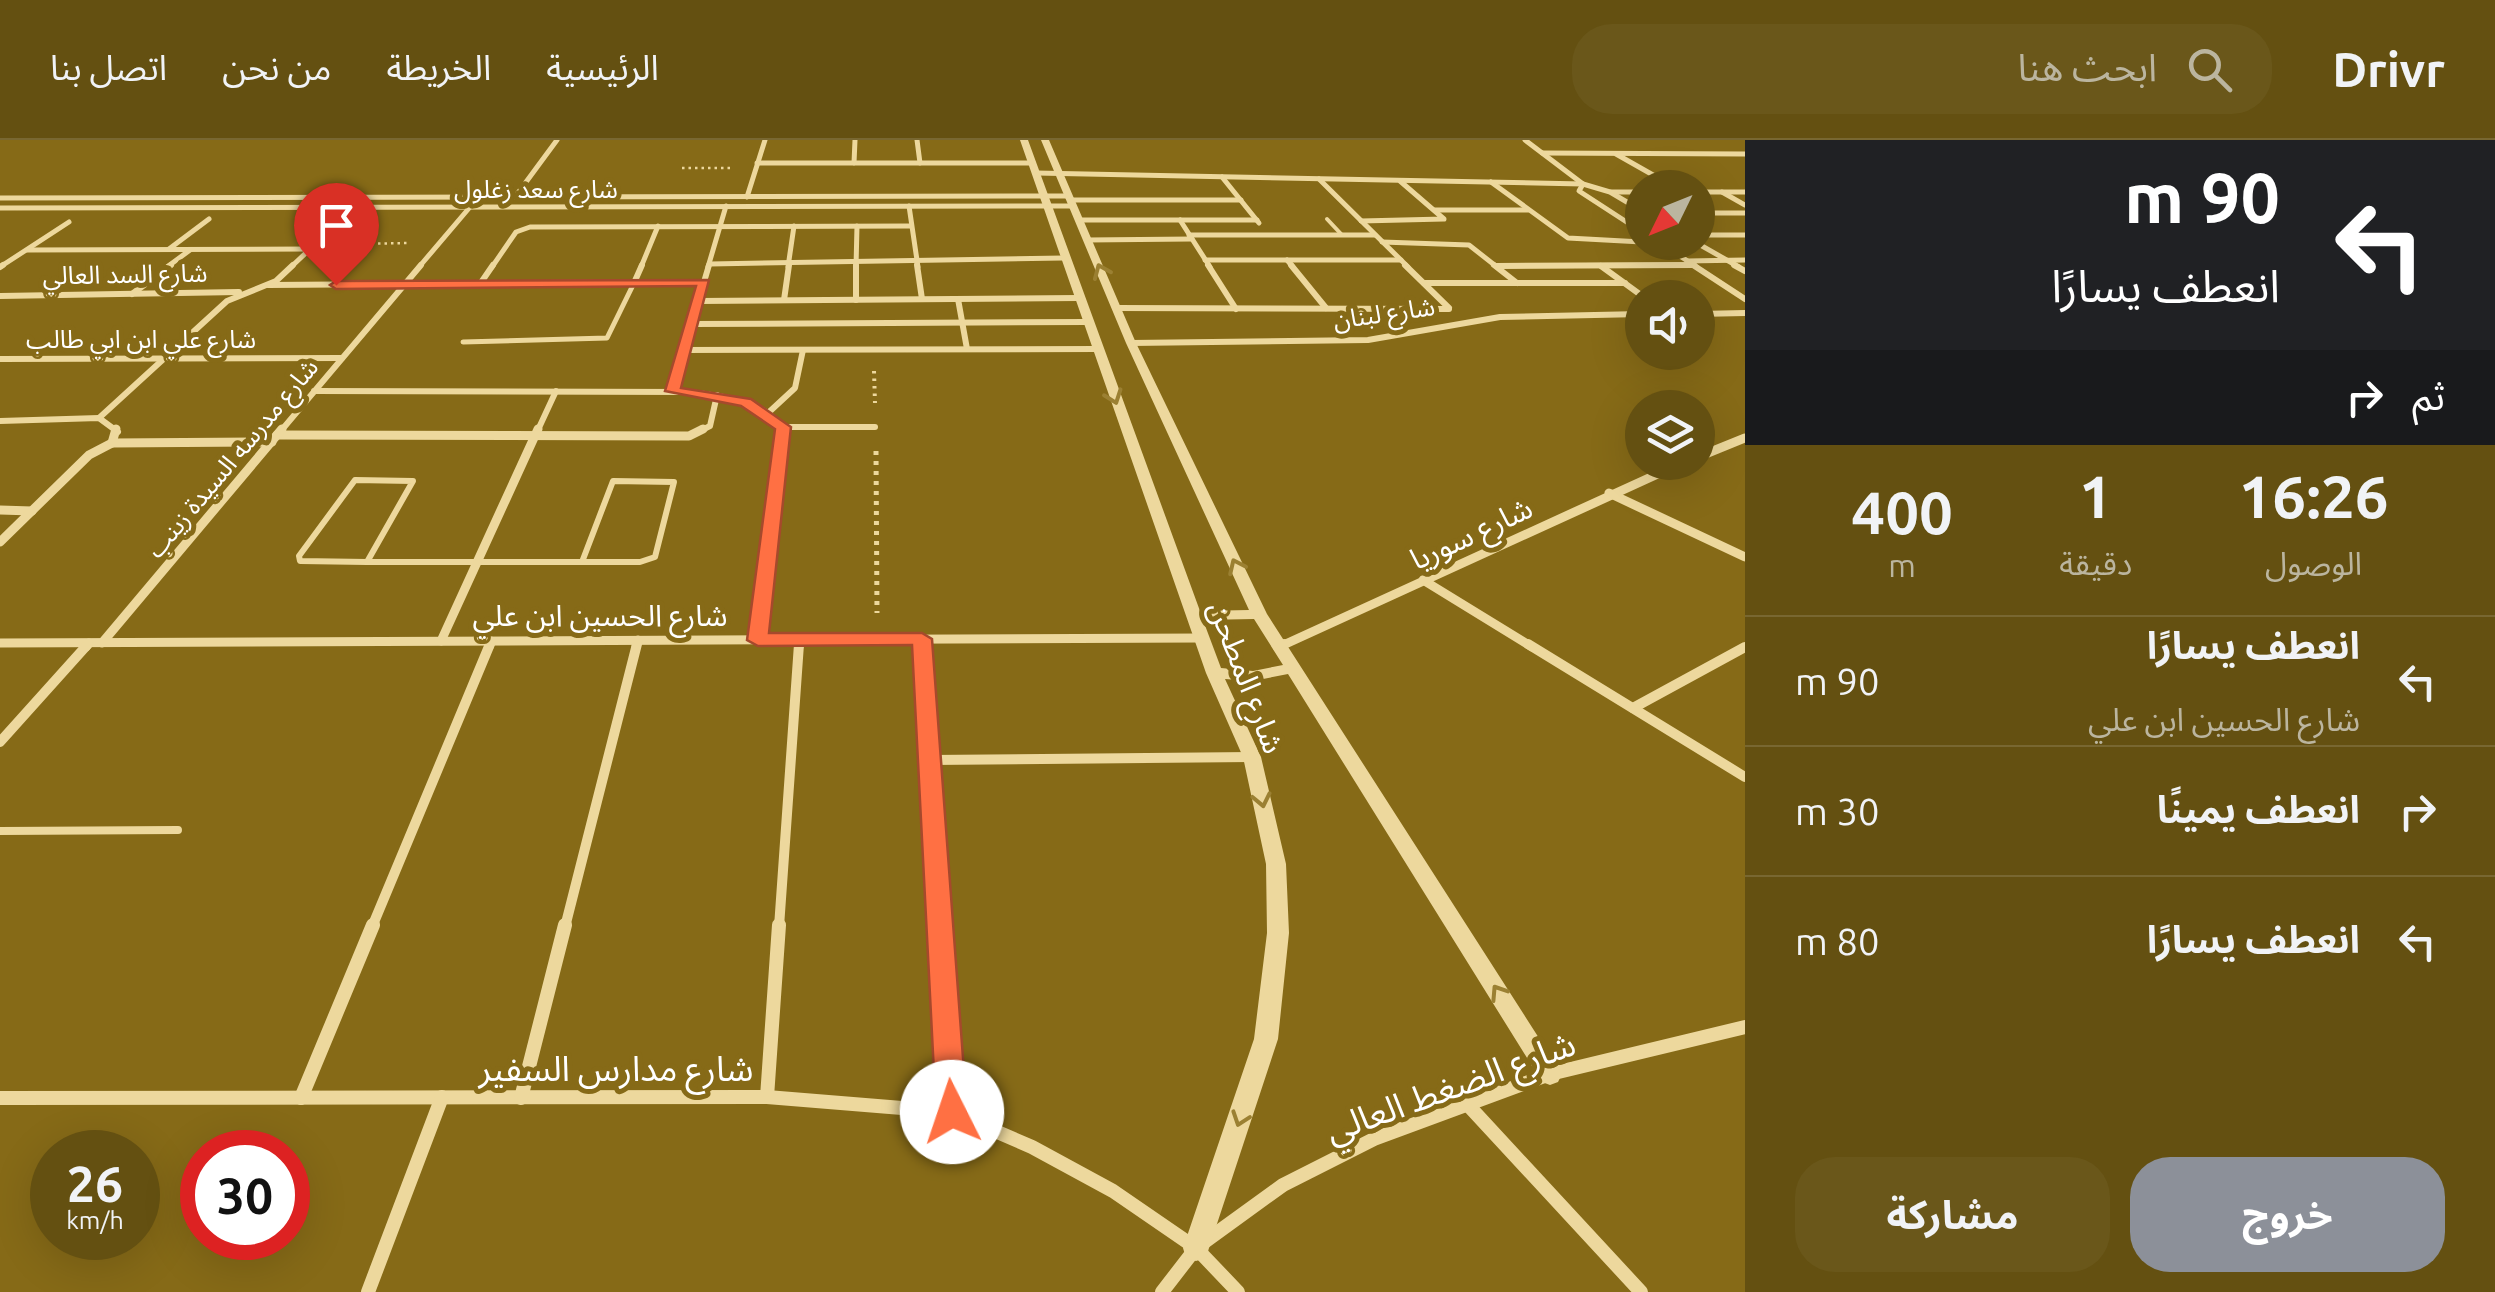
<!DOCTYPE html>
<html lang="ar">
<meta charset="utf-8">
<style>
:root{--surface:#645011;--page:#6a571a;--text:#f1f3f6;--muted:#bbb59f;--line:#786731;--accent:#8c9099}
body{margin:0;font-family:Ubuntu,"Noto Sans Arabic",sans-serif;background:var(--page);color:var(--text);direction:rtl;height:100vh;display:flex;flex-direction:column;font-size:38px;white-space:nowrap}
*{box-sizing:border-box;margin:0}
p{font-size:32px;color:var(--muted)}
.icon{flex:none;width:55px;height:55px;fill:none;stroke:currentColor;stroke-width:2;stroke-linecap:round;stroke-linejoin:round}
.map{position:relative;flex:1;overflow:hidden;direction:ltr}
.details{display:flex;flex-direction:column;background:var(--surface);width:750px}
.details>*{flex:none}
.top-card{background:#202124;color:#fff;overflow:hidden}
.needle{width:65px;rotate:227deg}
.fabs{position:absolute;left:1625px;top:30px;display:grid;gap:20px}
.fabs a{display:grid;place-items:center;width:90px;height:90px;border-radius:50%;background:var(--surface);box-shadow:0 10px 40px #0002;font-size:50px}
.speed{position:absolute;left:30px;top:990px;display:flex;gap:20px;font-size:50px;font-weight:700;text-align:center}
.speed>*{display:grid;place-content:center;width:130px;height:130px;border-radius:50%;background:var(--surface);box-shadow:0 10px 40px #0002;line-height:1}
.speed small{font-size:25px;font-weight:400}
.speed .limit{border:15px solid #d22;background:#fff;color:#111}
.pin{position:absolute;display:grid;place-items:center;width:85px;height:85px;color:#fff;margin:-102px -42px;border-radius:50% 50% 50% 0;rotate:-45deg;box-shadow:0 0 10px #0007}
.pin .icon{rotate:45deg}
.me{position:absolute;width:110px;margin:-55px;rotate:356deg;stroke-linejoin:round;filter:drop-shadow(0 0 8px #0008)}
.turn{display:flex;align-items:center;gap:35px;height:210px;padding:0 50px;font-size:45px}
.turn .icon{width:130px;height:130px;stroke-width:2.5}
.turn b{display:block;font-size:70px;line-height:85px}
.then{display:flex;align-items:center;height:95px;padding:0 50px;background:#0003;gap:20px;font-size:38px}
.eta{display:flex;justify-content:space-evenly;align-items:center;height:170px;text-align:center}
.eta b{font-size:60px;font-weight:700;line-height:70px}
.button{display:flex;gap:20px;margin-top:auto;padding:20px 50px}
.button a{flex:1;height:115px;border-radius:40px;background:var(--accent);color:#fff;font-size:40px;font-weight:700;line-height:115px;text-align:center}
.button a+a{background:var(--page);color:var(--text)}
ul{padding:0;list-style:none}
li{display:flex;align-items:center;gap:30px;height:130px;padding:0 50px;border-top:2px solid var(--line)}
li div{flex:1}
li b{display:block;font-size:38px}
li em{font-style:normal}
header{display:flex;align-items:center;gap:60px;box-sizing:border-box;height:140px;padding:0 50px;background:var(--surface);border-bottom:2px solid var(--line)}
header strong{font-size:48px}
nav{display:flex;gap:55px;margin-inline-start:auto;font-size:35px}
.search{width:700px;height:90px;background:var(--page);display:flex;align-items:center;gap:25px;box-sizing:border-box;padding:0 35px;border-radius:40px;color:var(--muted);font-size:38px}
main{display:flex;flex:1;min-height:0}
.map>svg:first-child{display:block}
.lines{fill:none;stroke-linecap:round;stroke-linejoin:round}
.path-far2{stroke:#edd89d;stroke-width:2.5;stroke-dasharray:2.5 4;stroke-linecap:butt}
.path-far1{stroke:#edd89d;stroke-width:4;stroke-dasharray:2.5 5;stroke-linecap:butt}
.path{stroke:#edd89d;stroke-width:5;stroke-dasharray:4 6;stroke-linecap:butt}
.service-far3{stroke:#edd89d;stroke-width:4}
.service-far2{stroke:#edd89d;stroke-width:5}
.service-far1{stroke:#edd89d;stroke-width:6}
.service{stroke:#edd89d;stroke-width:8}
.minor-far4{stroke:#edd89d;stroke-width:5}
.minor-far3{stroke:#edd89d;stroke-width:6}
.minor-far2{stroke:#edd89d;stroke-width:9}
.minor-far1{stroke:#edd89d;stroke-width:10}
.minor{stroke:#edd89d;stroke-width:14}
.tertiary{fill:#edd89d;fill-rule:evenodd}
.oneway{stroke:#9b8032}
.route{fill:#ff7043;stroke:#a6492c;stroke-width:2.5}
.labels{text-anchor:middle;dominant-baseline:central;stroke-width:10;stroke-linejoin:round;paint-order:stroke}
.far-street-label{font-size:25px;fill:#fff;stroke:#866a17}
.street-label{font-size:30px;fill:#fff;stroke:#866a17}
.near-street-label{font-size:35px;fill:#fff;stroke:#866a17}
</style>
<header>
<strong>Drivr</strong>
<div class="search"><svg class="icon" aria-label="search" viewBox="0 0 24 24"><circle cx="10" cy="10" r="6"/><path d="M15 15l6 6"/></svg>ابحث هنا</div>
<nav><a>الرئيسية</a><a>الخريطة</a><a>من نحن</a><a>اتصل بنا</a></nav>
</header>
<main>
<section class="details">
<div class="top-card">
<div class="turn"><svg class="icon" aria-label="left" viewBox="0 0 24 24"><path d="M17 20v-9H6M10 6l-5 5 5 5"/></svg><div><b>90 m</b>انعطف يسارًا</div></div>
<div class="then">ثم<svg class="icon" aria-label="right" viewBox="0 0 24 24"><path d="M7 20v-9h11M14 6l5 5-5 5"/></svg></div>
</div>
<div class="eta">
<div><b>16:26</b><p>الوصول</p></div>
<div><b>1</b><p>دقيقة</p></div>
<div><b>400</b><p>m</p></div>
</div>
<ul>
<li><svg class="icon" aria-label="left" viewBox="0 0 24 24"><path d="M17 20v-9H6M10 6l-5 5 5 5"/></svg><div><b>انعطف يسارًا</b><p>شارع الحسين ابن علي</p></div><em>90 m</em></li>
<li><svg class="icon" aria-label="right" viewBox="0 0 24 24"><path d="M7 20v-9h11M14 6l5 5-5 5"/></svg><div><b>انعطف يمينًا</b></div><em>30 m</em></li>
<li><svg class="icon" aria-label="left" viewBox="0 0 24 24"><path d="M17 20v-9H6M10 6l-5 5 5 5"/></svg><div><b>انعطف يسارًا</b></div><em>80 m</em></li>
</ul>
<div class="button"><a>خروج</a><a>مشاركة</a></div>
</section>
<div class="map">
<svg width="1745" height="1152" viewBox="0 0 1745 1152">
<rect width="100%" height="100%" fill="#866a17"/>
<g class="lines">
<g class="path-far2">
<polyline points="682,28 734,28"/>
<polyline points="352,104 410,103"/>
</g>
<polyline class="path-far1" points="874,231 875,263"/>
<polyline class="path" points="876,311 877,473"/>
<polyline class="service-far3" points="1327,79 1342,95"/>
<polyline class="service-far2" points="463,202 607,198 634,143"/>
<g class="service-far1">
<polygon points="355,340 413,341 367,422 300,421 299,416"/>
<polygon points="613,341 674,342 655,417 640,422 582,422"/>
<polyline points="367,422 582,422"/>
</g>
<polyline class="service" points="0,691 178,690"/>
<g class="minor-far4">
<polyline points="917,0 920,23"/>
<polyline points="1525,0 1583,44 1610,52 1642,71"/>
<polyline points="1542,13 1745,14"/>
<polyline points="1616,14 1676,48"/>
<polyline points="757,23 1033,23"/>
<polyline points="854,23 855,0"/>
<polyline points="1036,33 1583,44"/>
<polyline points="1222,37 1259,83"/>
<polyline points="1319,39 1408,127"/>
<polyline points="1491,42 1568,98 1642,102"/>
<polyline points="1583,44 1579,51 1642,92"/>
<polyline points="1611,52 1642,52"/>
<polyline points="1698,52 1745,52"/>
<polyline points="1722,52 1745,65"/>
<polyline points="515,57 557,0"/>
<polyline points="747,57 765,0"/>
<polyline points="0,58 1069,56"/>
<polyline points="1071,60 1241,60"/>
<polyline points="909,66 918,127"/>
<polyline points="0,68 1073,66"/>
<polyline points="1435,70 1528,70"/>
<polyline points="1698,73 1745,73"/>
<polyline points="1079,80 1257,80"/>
<polyline points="1180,80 1210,127"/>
<polyline points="1361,81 1444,79 1400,41"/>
<polyline points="1189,95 1375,95"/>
<polyline points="1698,95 1745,95"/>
<polyline points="1087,100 1192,99"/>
<polyline points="1382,102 1469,105 1497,127"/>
<polyline points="1658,102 1697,127"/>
<polyline points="1695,102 1739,127"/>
<polyline points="169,109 209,79"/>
<polyline points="27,110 310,109"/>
<polyline points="1205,120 1401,120"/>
<polyline points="1287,120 1293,127"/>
<polyline points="1687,121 1745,120"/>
<polyline points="710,124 1063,118"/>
<polyline points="1497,126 1694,125"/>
<polyline points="0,127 69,82"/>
<polyline points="167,127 190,110"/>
<polyline points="291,127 344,77"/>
<polyline points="419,127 470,67"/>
<polyline points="492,127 516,92 530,87 911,86"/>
<polyline points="641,127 658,86"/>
<polyline points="708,127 726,66"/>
<polyline points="788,127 794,86"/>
<polyline points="856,127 857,86"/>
</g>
<g class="minor-far3">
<polyline points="917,125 922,159"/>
<polyline points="1208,125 1236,169"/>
<polyline points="1291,125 1326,168"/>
<polyline points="1405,125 1449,168"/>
<polyline points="1494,125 1517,143"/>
<polyline points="1693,125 1745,159"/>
<polyline points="1734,125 1745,131"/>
<polyline points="1497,126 1694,125"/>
<polyline points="1601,126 1645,158"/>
<polyline points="0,127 3,125"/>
<polyline points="634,143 642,125"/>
<polyline points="1424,143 1625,143"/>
<polyline points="480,144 493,125"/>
<polyline points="268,145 704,142"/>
<polyline points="132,154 171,125"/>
<polyline points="0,156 239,152"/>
<polyline points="958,159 967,209"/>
<polyline points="784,160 789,125"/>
<polyline points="856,160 856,125"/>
<polyline points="699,161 1078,158"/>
<polyline points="1116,168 1449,169"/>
<polyline points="1698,174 1745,173"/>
<polyline points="692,184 1087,182"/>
<polyline points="1131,203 1368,200 1500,177 1642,174"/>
<polyline points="684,210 1097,209"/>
<polyline points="0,219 342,218"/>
<path d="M314,251l374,1c28,3 85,9 94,40"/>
<polyline points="672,251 709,125"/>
<polyline points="768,273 795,248 803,210"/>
<polyline points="99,278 227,161 276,141 293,125"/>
<polyline points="0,281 99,278 118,292"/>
<polyline points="783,287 875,287"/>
<polyline points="280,292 421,125"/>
<polyline points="537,292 556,251"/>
<polyline points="698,292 710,286 717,255"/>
</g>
<g class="minor-far2">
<polyline points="277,295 689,296 703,289"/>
<polyline points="112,303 116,289"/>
<polyline points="1698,317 1745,298"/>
<polyline points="1609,353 1745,417"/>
<polyline points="0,370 32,371"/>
<polyline points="0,402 89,315 112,303 272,302"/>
<polyline points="1423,440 1532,507"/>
<polyline points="922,499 922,507"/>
<polyline points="758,500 783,289"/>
<polyline points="441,501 538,289"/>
<polyline points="0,503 1201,498"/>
<polyline points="102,503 282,289"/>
<polyline points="86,507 89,503"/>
<polyline points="489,507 491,501"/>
<polyline points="636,507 638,500"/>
<polyline points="799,507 799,500"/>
<polyline points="1279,507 1684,322"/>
</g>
<g class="minor-far1">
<polyline points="922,504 940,787"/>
<polyline points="1528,504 1745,637"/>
<polyline points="1278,507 1284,504"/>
<polyline points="1633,568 1745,507"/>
<polyline points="0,602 88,504"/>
<polyline points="930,620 1252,617"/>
<polyline points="372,787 490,504"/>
<polyline points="565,787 637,504"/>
<polyline points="779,787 799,504"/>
</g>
<g class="minor">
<polyline points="940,785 951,972"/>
<polyline points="767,957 779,785"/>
<polyline points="0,958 767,957 951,972 1032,1007 1113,1051 1196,1108 1238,1152"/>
<polyline points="301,958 373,785"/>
<polyline points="521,958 565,785"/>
<polyline points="1468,965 1641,1152"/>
<polyline points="368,1152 442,957"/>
<polyline points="1162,1152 1196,1108 1283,1045 1374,999 1550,934 1745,887"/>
</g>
<path class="tertiary" d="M1020,0h8l172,471 49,-1 -123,-267 -85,-203h8l87,203 131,271 295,460 -4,8 -8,3 -8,-3 -254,-408 -35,7 -28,-2 36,78 25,107 3,69 -11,106 -69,209 -3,10 -10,3 -10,-3 -3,-10 71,-209 13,-106 -1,-69 -23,-107 -37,-84zM1254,479l29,46 -30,6 -32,-3 -18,-48z"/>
</g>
<defs><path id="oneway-chevron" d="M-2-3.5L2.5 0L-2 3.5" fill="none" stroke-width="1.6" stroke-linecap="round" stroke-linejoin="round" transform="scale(2.5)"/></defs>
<g class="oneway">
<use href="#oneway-chevron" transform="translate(1101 131) rotate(-113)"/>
<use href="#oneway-chevron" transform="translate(1114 257) rotate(70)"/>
<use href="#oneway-chevron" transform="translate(1236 426) rotate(-115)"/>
<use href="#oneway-chevron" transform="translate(1262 660) rotate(78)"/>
<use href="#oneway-chevron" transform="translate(1498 852) rotate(-123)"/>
<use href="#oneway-chevron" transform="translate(1240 979) rotate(109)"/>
</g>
<polygon class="route" points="709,140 681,248 751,259 791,287 769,493 922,493 932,499 967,972 963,983 952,987 940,983 936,972 912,505 758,506 747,500 775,289 741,266 665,251 696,146 336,149 330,145 336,141"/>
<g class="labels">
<g class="far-street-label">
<text x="536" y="49">شارع سعد زغلول</text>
<text transform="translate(125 134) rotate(-1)">شارع السد العالي</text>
<text transform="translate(1384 173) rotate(-8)">شارع لبنان</text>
<text x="141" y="199">شارع علي ابن ابي طالب</text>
<text transform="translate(232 318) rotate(-50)">شارع مدرسه السيدة زينب</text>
</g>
<g class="street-label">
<text transform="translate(1471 393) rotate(-25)">شارع سوريا</text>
<text x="600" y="475">شارع الحسين ابن علي</text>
<text transform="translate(1247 537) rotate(69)">شارع المطحن</text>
</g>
<g class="near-street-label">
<text x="616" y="928">شارع مدارس السفير</text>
<text transform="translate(1450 946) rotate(-20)">شارع الضغط العالي</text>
</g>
</g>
</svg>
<div class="fabs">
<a><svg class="needle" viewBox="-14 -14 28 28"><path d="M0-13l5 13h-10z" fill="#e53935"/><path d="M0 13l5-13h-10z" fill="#bbb59f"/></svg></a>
<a><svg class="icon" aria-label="sound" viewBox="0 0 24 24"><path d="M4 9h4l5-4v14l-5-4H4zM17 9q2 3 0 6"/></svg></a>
<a><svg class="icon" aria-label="layers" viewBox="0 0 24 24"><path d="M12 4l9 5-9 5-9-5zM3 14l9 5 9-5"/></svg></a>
</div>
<div class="speed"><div>26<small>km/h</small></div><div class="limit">30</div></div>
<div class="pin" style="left:336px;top:145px;background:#d93025"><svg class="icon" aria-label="arrive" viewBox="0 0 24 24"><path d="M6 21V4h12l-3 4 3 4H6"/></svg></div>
<svg class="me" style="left:952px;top:972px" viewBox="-20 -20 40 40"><circle r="19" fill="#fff"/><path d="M0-13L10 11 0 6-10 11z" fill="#ff7043"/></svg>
</div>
</main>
